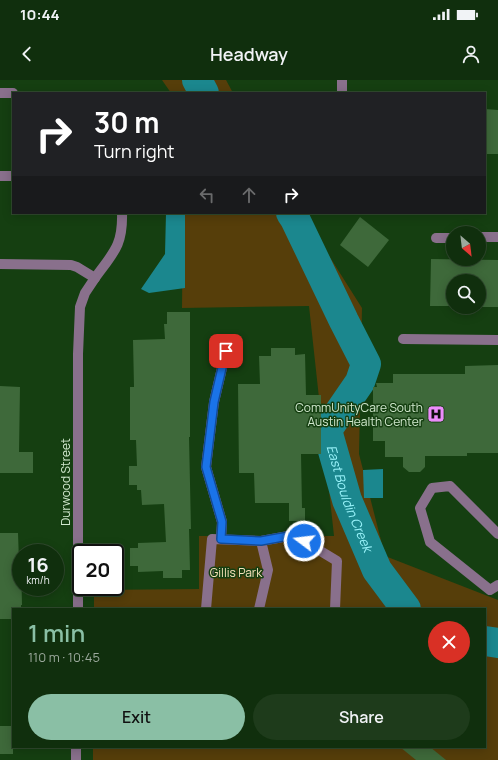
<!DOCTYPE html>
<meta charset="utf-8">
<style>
:root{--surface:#102f0d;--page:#1e3b1b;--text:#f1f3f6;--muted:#9ca99d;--line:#304a2e;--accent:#8abfa5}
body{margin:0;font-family:Manrope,sans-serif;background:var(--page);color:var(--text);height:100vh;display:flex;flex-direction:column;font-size:15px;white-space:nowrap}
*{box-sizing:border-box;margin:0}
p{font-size:13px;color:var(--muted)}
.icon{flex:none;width:22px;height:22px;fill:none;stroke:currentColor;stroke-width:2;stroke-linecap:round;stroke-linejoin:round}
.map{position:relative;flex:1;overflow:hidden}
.details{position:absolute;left:12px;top:528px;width:474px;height:140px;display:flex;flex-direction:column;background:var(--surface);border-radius:0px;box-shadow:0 2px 10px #0003,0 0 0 1px var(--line)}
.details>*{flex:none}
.top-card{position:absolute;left:12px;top:12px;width:474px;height:122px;border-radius:0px;box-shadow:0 2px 10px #0003,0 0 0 1px var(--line);background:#202124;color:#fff;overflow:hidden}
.needle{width:26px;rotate:152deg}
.controls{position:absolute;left:446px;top:146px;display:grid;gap:8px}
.controls a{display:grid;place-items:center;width:40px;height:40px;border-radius:50%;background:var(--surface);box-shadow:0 2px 10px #0003,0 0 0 1px var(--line);font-size:20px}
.speed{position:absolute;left:12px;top:464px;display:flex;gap:8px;font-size:20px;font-weight:700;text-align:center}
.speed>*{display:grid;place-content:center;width:52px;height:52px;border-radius:50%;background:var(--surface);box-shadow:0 2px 10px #0003,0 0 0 1px var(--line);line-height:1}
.speed small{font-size:10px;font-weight:400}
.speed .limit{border:2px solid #111;border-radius:6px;background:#fff;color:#111}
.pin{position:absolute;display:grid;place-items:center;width:34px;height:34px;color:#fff;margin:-17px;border-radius:8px;box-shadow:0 2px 6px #0006}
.me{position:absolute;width:44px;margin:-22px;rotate:285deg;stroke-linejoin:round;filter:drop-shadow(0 0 3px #0008)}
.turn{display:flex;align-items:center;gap:14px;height:84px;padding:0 16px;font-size:18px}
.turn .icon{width:52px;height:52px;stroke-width:2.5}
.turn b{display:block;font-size:28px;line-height:34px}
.lanes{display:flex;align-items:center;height:38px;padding:0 16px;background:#0003;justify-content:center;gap:20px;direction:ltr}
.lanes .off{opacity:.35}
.round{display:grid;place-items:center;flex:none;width:42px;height:42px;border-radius:21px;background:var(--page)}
.overview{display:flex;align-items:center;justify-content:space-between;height:68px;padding:0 16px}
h1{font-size:24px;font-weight:600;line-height:30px;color:var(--accent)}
.primary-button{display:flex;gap:8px;margin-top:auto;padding:8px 16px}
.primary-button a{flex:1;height:46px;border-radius:24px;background:var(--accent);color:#111;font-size:16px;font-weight:600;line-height:46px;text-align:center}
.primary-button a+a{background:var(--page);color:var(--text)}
.status{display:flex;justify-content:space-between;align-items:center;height:28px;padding:0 20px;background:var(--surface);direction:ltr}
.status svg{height:11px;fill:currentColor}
header{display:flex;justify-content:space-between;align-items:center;height:52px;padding:0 16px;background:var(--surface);font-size:18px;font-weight:600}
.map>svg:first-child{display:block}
.green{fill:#563e0a}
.water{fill:#1b878e}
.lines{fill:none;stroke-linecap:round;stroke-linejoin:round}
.river{stroke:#1b878e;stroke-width:30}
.building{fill:#3e693a}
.minor{stroke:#89708c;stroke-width:10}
.route-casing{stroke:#114b97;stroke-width:10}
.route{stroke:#1a73e8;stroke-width:7}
.labels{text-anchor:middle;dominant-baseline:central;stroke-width:3;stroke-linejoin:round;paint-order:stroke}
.poi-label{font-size:12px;fill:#d1e8ce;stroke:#153f11;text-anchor:end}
.street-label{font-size:12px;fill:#d1e8ce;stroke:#153f11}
.park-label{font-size:12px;fill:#f7e1b9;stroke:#153f11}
.water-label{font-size:13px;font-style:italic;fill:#99f3fa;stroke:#153f11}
</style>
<div class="status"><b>10:44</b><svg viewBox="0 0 49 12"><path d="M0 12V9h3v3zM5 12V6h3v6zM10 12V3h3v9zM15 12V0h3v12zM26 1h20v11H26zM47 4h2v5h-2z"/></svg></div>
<header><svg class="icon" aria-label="back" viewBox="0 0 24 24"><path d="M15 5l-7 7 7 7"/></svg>Headway<svg class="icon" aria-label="person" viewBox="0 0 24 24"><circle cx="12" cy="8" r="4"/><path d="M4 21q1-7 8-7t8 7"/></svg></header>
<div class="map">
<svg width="498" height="680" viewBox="0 0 498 680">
<rect width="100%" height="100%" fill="#153f11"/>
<g class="green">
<polygon points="162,0 226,0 233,13 171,13"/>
<polygon points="183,133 302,133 362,228 359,374 385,476 498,520 498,680 93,680 93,667 485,667 485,529 94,529 94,510 199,509 199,456 334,456 309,226 182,228"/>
</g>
<g class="water">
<polygon points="166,133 185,133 185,208 149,213 141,209 165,174"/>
<polygon points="383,389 383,418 364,418 363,390"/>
</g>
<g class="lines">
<g class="river">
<polyline points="197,0 204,13"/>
<path id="s1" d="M291,133l4,6 49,102 22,43 -6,18 -33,48 20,70 30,70 29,39"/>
<polyline points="485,561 498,563"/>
</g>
</g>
<g class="building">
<polygon points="485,29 498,30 498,74 485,74"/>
<polygon points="360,137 389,160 368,187 340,165"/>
<polygon points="431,179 498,180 498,227 479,227 479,201 453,201 453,226 430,226"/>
<polygon points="167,232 190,232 190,357 189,357 191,449 189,449 190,490 182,490 182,498 163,498 163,491 138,492 138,486 130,486 130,468 138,468 138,463 166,462 164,424 142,425 141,410 137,410 137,405 129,405 129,386 137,386 136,360 130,360 130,307 134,307 133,260 165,259 164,244 167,244"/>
<polygon points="271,268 295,268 295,275 305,274 306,315 321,315 321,374 301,374 302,428 305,428 305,441 289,441 289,423 255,423 254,393 239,393 238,304 260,304 259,276 271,276"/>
<polygon points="498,285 498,373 467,373 467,376 425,376 425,387 420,392 409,392 403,387 403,377 385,377 385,361 373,361 373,307 377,307 376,303 393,303 393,294 465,294 465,286"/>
<polygon points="0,306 20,307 19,372 33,372 33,393 0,393"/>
<polygon points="0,453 18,453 19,481 21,481 22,525 21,525 21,529 13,529 13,539 0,539"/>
<rect x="0" y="646" width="13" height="28"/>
<polygon points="400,667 430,667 446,680 416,680"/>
</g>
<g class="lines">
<g class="minor">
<polyline points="342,0 342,13"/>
<polyline points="0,13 13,13"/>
<polyline points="0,96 13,96"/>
<polyline points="479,157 498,157"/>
<polyline points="436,158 453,158"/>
<path d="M0,184l71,1 6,2 18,11c18,-25 28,-32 27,-65"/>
<polyline points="403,259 498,260"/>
<polyline points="498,454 450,406 432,408 420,428 430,462 490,510 498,505"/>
<polyline points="221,459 222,442 206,387 214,322 226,271"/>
<polyline points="78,529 78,274 80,227 85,213 95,198"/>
<polyline points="206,529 212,459 261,461"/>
<polyline points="259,529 268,490 261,461 294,455 337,481 335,529"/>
<polyline points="76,680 76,667"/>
</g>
</g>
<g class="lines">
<g class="route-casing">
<polyline id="route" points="226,271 214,322 206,387 222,442 221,459 261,461 294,455 304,461"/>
</g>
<use href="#route" class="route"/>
</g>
<defs>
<g id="hospital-square" transform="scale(0.9)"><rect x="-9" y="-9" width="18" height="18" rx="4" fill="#ec8cfb" stroke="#153f11"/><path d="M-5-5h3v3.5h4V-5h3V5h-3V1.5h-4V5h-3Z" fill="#111"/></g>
</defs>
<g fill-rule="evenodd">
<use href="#hospital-square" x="436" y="334"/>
</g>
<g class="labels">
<g class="poi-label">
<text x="423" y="327">CommUnityCare South<tspan x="423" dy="14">Austin Health Center</tspan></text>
</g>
<g class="street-label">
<text transform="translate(65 402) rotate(-90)">Durwood Street</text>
</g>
<g class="park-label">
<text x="236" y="492">Gillis Park</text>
</g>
<g class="water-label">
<text stroke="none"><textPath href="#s1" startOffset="318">East Bouldin Creek</textPath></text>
</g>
</g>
</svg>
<div class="controls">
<a><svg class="needle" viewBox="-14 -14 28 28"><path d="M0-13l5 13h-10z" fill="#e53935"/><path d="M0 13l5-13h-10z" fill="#9ca99d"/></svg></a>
<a><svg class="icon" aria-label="search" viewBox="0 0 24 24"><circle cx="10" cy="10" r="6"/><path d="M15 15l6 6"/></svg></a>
</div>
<div class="speed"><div>16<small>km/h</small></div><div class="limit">20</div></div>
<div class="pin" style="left:226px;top:271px;background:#d93025"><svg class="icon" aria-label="arrive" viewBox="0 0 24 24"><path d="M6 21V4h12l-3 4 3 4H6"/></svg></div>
<svg class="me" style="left:304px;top:461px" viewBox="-20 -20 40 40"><circle r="17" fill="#1a73e8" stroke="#fff" stroke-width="3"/><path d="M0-11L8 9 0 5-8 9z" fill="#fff"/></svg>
<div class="top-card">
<div class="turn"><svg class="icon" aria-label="right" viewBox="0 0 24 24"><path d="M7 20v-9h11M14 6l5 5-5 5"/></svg><div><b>30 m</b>Turn right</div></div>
<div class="lanes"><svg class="icon off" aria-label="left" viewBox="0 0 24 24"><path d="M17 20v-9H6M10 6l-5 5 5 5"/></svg><svg class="icon off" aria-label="ahead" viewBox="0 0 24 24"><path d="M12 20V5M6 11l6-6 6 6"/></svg><svg class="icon" aria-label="right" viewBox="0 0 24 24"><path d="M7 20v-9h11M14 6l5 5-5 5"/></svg></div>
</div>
<section class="details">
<div class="overview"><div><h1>1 min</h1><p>110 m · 10:45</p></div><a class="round" style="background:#d93025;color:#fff"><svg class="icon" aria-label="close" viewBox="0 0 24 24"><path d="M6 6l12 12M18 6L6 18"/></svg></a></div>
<div class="primary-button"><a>Exit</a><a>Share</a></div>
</section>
</div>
